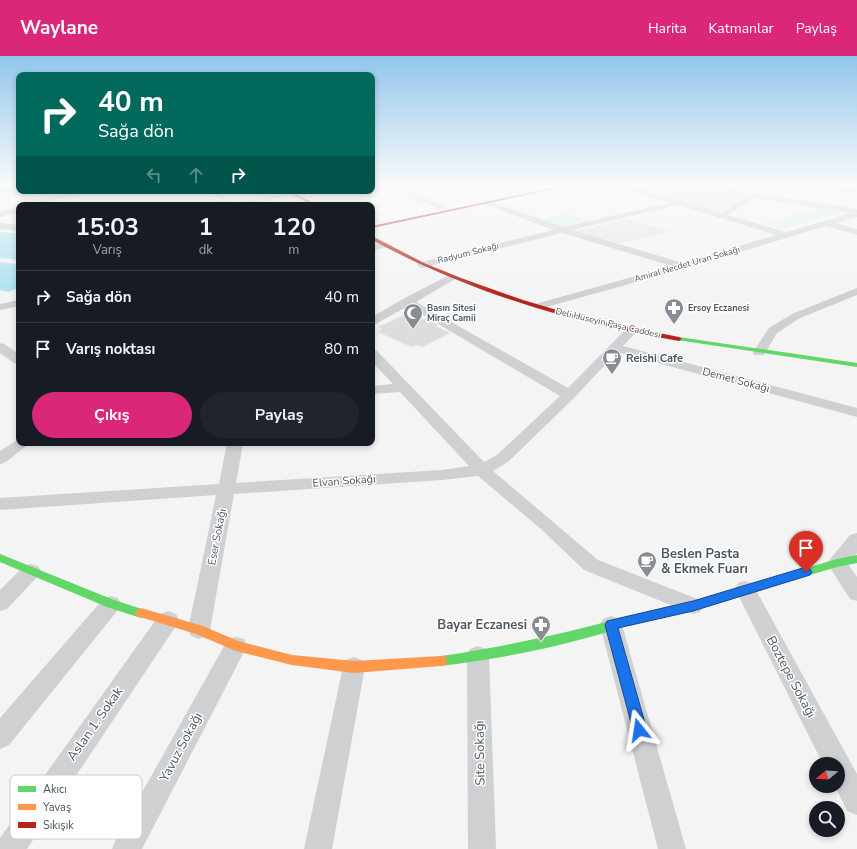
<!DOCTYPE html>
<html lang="tr">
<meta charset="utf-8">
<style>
:root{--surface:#171b24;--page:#20242c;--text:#f1f3f6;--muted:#9ea1a6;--line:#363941;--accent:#db2777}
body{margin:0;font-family:"Nunito Sans",sans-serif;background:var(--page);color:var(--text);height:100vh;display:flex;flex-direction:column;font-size:15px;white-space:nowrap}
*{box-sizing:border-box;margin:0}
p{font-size:13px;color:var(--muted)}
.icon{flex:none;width:22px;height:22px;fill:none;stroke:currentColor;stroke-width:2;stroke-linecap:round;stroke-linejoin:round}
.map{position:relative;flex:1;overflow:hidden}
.details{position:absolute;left:16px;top:146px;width:359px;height:244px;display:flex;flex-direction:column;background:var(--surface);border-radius:8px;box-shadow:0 2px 6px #0003}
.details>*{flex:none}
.banner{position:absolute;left:16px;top:16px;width:359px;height:122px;border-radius:8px;box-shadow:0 2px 6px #0003;background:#00695c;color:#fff;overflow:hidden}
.needle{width:26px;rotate:252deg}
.controls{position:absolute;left:809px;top:701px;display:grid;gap:8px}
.controls a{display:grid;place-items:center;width:36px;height:36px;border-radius:50%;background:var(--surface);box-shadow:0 2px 6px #0003;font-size:20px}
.pin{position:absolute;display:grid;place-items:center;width:34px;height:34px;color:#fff;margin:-41px -17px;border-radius:50% 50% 50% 0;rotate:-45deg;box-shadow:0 0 4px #0007}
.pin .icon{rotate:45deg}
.me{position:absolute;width:44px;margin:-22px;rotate:345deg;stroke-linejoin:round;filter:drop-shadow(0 0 3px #0008)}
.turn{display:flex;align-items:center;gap:14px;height:84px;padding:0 16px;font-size:18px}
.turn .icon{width:52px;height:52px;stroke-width:2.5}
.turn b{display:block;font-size:28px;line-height:34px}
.lanes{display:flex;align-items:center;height:38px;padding:0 16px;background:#0003;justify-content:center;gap:20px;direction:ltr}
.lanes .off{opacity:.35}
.eta{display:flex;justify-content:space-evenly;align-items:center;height:68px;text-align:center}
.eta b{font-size:24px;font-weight:700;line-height:28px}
.cta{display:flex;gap:8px;margin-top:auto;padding:8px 16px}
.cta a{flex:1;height:46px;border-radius:24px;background:var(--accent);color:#fff;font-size:16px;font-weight:700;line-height:46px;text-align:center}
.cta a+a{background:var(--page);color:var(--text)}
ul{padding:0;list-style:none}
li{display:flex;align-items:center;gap:12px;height:52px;padding:0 16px;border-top:1px solid var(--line)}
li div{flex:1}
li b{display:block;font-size:15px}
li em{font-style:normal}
header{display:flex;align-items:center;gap:24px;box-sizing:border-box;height:56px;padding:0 20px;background:var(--accent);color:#fff}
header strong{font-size:19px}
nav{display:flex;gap:22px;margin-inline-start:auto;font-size:14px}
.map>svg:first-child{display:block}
.education{fill:#e6e5e6}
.green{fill:#d9f2e3}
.water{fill:#aee2f0}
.building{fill:#ddddde;stroke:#e5e6e7}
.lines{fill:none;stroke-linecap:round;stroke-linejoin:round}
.street{fill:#ced0d2;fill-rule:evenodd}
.fast{fill:#63d668;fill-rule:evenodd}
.slow{fill:#ff974d;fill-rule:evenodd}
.jam{fill:#b3261e;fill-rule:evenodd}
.route{fill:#1a73e8;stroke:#114b97}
.labels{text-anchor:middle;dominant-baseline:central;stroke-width:3;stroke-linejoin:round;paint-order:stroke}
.far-street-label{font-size:9px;fill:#4a5661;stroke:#fff}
.far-poi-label{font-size:9px;font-weight:bold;fill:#4a5661;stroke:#fff;text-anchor:start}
.poi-label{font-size:11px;font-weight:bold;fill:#4a5661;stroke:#fff;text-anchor:start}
.street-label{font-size:11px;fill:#4a5661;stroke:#fff}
.near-poi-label{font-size:13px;font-weight:bold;fill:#4a5661;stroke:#fff;text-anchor:start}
.near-street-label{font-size:13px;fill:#4a5661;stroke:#fff}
.key{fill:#fff;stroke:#c9ccd0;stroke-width:1}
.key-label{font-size:11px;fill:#4a5661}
</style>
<header>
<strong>Waylane</strong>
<nav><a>Harita</a><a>Katmanlar</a><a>Paylaş</a></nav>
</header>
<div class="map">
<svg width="857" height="793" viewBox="0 0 857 793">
<rect width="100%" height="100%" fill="#f4f4f4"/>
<g class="education">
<polygon points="689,128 745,140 719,157 651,135"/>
<polygon points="628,163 670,176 616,188 576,175"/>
</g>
<g class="green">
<polygon points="817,152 844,156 781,173 765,168"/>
<polygon points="567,157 586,164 559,171 540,164"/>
</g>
<g class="water">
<polygon points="0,176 19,178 19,204 0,202"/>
<polygon points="0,206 19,208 19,231 9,236 0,234"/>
</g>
<polygon class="building" points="407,258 420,263 428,263 437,269 437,271 450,277 422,291 417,289 412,291 378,276 382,273 378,271"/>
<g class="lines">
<g class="street">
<polygon points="396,128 404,128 425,141 445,151 441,153 419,145"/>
<polygon points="504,128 513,128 525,135 521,137 518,137"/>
<path d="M611,128c11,-1 20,5 29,4 14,-1 27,-4 41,-4l-3,2 -31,5 74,22 25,-17 -48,-10 -3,-2h12l44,9 14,-9h7l-13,10 98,15v8l-21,6 21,6v6l-31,-9 -139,42 -148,41 -4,-1 -2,-2 2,-2 137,-38 -110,-33 -140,35 -5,-3 1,-2 135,-33 -69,-26 -1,-2 4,-2 76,27 106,-24zM754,142l8,1 90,14 -66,19 -58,-17zM678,149l98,30 -93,28 -111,-33z"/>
<polygon points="791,128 810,128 857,134 857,138 795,130"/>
<polygon points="75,135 88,135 87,137 36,149 22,149 23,147"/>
<polygon points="211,135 219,135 232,148 289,135 294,137 293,139 246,149 225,149"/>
<polygon points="19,151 19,156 0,161 0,156"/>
<polygon points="0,167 19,169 19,175 0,173"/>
<polygon points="384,186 387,187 389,189 387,191 372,195 372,189"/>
<polygon points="451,218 456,221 455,223 416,246 568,332 628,271 636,271 638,274 623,290 857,352 857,361 617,296 574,342 509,405 493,415 598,504 700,544 703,550 700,556 693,558 584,514 541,473 478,420 442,424 234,438 210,574 207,580 199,583 191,580 188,574 216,439 0,454 0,442 219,428 227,387 243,387 236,427 442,414 469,410 400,336 372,338 372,330 393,328 372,306 372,294 377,295 484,406 497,399 560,340 408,250 372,270 372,261 403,243"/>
<polygon points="857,232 857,239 800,262 777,277 764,299 754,299 753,296 769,272 792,258"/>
<polygon points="19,244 19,250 0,254 0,248"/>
<polygon points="0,287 4,288 19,298 19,308 14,307 0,297"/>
<polygon points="19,383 19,387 30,387 6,406 0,408 0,395"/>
<polygon points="857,477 857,497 848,508 857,521 857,545 850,543 827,507 850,479"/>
<polygon points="31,508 38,510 41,515 38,520 7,553 0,555 0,534 24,510"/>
<polygon points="745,525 752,527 857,718 857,759 847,755 835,730 838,730 838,708 823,708 735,533 738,527"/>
<polygon points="111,540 118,542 121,548 118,554 9,689 0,693 0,662 104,542"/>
<polygon points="168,555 176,558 179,564 176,570 27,793 0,793 0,782 160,558"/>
<polygon points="611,560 619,563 622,569 686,793 658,793 600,569 603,563"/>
<polygon points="236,581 244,583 247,590 142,793 112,793 116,783 228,583"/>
<polygon points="478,590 486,593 489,600 496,793 468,793 467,600 470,593"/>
<polygon points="354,601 362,604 365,611 332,793 304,793 343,611 346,604"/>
</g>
<g class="fast">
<polygon points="19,130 19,132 0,137 0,135"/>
<polygon points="679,281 857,307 857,311 677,284 677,282"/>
<polygon points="0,498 114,544 145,554 147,557 145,560 141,562 107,551 0,506"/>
<polygon points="857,499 857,507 837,511 793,524 789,523 787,520 789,517 793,516 837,503"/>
<path d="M628,560l4,2 2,3 -2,3c-61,21 -127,34 -191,42l-5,-1 -1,-4 1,-4 5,-1c63,-9 126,-23 187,-40z"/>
</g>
<g class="slow">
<polygon points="793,516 797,517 799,520 797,523 693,555 628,570 624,568 622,565 624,562 628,560 693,545"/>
<polygon points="141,552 203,570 238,585 292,599 354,605 441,600 446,601 447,605 446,609 441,610 354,617 292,609 236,595 196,578 137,560 135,557 137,554"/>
</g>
<g class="jam">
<polygon points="571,128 577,128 372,172 372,170"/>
<polygon points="285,135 290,135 318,149 312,149"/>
<path d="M372,180l52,27 37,15 62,22 61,18 95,19 3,2 -3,2c-110,-19 -208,-48 -307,-101z"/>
</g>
</g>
<linearGradient id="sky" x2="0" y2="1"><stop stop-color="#91c6eb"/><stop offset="0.54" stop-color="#fafafa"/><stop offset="1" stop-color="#fafafa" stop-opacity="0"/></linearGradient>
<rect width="857" height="239" fill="url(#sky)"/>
<polygon class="route" points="806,511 810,513 812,516 810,519 693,555 618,572 647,674 644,678 639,680 634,678 605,569 607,565 693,545"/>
<defs>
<g id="pharmacy-pin" transform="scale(1)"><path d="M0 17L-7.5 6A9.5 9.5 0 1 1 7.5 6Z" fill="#868d94" stroke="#fff"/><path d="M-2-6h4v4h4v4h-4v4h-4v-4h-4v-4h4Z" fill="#fff"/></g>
<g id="mosque-pin" transform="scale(1)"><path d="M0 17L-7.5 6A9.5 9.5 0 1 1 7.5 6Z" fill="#868d94" stroke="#fff"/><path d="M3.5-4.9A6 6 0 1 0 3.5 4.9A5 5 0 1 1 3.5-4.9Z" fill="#fff"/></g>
<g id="cafe-pin" transform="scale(1)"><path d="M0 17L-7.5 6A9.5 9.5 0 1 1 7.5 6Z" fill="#868d94" stroke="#fff"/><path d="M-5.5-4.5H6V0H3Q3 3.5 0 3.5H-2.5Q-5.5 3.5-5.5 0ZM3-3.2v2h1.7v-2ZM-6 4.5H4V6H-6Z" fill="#fff"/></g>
</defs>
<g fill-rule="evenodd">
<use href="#pharmacy-pin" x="674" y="252"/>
<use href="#mosque-pin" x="413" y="257"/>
<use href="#cafe-pin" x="612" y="302"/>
<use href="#cafe-pin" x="647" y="505"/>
<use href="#pharmacy-pin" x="541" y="569"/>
</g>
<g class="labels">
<g class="far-street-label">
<text transform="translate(468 197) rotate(-14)">Radyum Sokağı</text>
<text transform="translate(687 208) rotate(-16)">Amiral Necdet Uran Sokağı</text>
<text transform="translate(608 267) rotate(13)">Deli Hüseyin Paşa Caddesi</text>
</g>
<g class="far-poi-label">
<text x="427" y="252">Basın Sitesi<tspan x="427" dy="10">Miraç Camii</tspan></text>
<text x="688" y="252">Ersoy Eczanesi</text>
</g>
<g class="poi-label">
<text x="626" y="302">Reishi Cafe</text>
</g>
<g class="street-label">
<text transform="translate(736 324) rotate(15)">Demet Sokağı</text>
<text transform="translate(344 425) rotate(-4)">Elvan Sokağı</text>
<text transform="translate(217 481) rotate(-79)">Eser Sokağı</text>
</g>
<g class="near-poi-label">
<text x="661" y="498">Beslen Pasta<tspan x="661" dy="15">&amp; Ekmek Fuarı</tspan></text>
<text x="527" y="569" text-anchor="end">Bayar Eczanesi</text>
</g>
<g class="near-street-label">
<text transform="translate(791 621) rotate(62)">Boztepe Sokağı</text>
<text transform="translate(95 668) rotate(-55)">Aslan 1. Sokak</text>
<text transform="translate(181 691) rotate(-62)">Yavuz Sokağı</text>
<text transform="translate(480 697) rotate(-91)">Site Sokağı</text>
</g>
</g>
<rect x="10" y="719" width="132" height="64" rx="6" class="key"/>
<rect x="18" y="730" width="18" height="6" fill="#63d668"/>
<rect x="18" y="748" width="18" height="6" fill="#ff974d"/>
<rect x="18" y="766" width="18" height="6" fill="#b3261e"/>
<g class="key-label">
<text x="43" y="737">Akıcı</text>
<text x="43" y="755">Yavaş</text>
<text x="43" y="773">Sıkışık</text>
</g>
</svg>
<div class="controls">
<a><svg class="needle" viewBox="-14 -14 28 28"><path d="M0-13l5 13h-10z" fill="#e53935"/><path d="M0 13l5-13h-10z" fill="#9ea1a6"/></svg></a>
<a><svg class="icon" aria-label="search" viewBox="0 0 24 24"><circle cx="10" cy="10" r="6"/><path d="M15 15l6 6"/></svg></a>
</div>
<div class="pin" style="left:806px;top:516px;background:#d93025"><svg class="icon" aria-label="arrive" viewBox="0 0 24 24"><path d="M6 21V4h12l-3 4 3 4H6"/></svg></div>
<svg class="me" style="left:639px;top:674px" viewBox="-20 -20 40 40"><path d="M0-17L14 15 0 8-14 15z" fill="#1a73e8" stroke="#fff" stroke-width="4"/></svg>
<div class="banner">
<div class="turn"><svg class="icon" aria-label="right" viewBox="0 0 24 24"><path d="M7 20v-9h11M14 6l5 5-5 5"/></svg><div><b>40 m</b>Sağa dön</div></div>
<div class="lanes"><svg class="icon off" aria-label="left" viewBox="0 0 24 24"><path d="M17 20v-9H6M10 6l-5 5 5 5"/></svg><svg class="icon off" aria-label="ahead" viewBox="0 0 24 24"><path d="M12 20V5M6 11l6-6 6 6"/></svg><svg class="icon" aria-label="right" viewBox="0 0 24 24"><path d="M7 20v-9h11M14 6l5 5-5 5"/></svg></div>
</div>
<section class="details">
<div class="eta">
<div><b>15:03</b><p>Varış</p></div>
<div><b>1</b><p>dk</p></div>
<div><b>120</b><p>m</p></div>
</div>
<ul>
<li><svg class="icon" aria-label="right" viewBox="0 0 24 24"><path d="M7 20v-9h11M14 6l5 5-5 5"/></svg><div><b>Sağa dön</b></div><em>40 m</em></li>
<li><svg class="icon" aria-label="arrive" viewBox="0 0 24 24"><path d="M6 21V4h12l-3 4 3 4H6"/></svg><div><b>Varış noktası</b></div><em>80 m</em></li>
</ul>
<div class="cta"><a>Çıkış</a><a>Paylaş</a></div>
</section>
</div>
